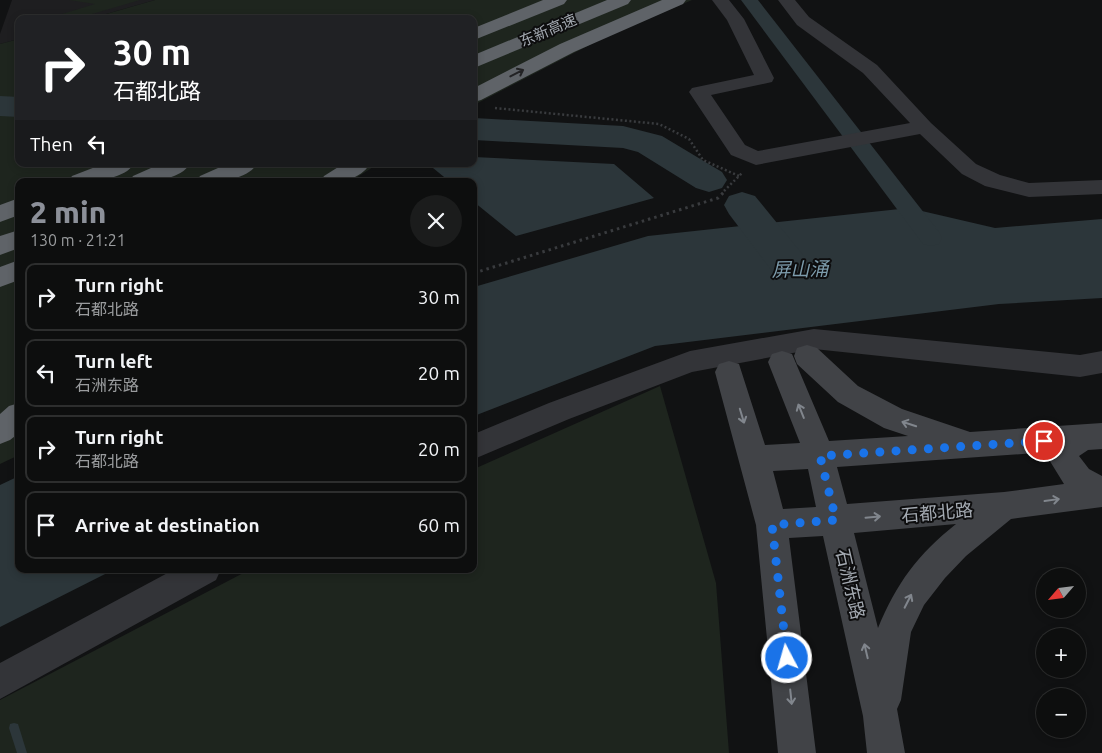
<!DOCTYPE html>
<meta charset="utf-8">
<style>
:root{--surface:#0d0e0e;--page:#1b1c1c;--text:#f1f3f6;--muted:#9a9c9e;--line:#2d2e2e;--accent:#8c9099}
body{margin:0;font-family:Ubuntu,"Noto Sans SC",sans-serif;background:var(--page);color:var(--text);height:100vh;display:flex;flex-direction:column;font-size:19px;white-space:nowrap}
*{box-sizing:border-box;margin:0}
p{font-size:16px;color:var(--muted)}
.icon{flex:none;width:28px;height:28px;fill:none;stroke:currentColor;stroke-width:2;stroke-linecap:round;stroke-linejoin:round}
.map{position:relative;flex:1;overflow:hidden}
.panel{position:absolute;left:15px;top:178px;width:462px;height:395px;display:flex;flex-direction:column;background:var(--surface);border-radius:10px;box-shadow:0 2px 8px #0003,0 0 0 1px var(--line)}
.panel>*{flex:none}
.banner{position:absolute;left:15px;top:15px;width:462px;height:152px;border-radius:10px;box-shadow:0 2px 8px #0003,0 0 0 1px var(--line);background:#202124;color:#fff;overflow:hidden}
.needle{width:32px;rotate:242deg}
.tools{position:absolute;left:1036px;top:568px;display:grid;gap:10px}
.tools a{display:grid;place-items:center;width:50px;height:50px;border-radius:50%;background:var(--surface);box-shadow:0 2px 8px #0003,0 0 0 1px var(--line);font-size:25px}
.pin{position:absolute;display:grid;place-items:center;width:42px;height:42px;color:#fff;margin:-21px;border:2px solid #fff;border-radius:50%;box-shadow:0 1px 5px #0007}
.me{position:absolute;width:55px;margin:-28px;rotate:354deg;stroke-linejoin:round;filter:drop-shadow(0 0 4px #0008)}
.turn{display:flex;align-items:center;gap:18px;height:105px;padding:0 15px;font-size:22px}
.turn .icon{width:65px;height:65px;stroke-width:2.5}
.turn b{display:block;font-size:35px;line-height:42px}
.then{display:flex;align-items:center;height:48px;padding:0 15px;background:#0003;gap:10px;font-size:19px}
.round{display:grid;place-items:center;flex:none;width:52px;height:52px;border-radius:26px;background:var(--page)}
.head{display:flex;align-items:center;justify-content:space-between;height:85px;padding:0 15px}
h1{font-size:30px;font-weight:800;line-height:38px;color:var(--accent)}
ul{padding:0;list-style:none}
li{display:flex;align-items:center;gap:15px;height:68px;margin:0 10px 8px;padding:0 5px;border:2px solid var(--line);border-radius:10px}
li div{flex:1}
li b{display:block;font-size:19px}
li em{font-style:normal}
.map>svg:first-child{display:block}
.built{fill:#1e1e20}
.green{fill:#1e251e}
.water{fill:#2c363a}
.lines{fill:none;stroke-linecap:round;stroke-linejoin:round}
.stream{fill:#2c363a;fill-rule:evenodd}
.canal{fill:#2c363a;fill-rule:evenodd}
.river{fill:#2c363a;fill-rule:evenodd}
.path-far1{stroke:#393b3e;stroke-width:2.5;stroke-dasharray:2 2.5;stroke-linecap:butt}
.path{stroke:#393b3e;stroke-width:3;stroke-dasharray:2.5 4;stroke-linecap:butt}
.street{fill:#333438;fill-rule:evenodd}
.secondary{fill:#414347;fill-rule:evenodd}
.highway{fill:#5f6368;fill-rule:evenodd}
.oneway{stroke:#222224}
.oneway2{stroke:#81868d}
.route{stroke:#1a73e8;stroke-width:9;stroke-dasharray:0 16.2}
.labels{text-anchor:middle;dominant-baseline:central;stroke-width:4;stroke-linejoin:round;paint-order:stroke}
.far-street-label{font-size:15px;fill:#a4aab2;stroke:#0d0d0e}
.street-label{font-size:18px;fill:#a4aab2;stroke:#0d0d0e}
.water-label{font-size:19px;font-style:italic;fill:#7d9cac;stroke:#0d0d0e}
</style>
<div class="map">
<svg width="1102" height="753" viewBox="0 0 1102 753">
<rect width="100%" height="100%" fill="#111213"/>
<polygon class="built" points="12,0 155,0 89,19 19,19 19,39 0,44 0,34"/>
<g class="green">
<polygon points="69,0 140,0 75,19 46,19 95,4"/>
<polygon points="155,0 692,0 603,38 474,105 474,19 89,19"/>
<polygon points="19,39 19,164 378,164 351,181 19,181 19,455 0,464 0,44"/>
<polygon points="660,386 716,583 729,753 0,753 0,700 251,569 474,569 474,469"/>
</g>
<g class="water">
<polygon points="474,157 614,164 654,198 516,236 474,202 474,181 449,181 433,168 439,164 474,164"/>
<polygon points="909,208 995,228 1102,219 1102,298 999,304 655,346 474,416 474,287 648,236"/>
<polygon points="19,476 19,569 115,569 0,627 0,485"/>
</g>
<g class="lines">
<polygon class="stream" points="14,723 18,724 27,753 17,753 9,728 10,724"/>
<polygon class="canal" points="741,0 758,0 939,232 942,238 939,244 931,246 923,244"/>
<g class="river">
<polygon points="0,96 19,97 19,117 0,116"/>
<polygon points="474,118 623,126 662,136 722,172 727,180 722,188 709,192 696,188 638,152 623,148 474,140"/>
<polygon points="742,192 755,196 803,255 809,265 803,275 789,279 775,275 729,214 724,205 729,196"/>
</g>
<g class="path-far1">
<polyline points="495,108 659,124 689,139 703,160 739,176"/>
<polyline points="724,191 743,172"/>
</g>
<polyline class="path" points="474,273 718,198 726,190"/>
<g class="street">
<polygon points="712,0 729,0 744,19 774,78 772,82 711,95 745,145 758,151 910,123 863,73 797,25 778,0 795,0 809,17 877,65 931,123 976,164 1000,175 1029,183 1102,180 1102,194 1029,197 985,186 962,174 920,134 756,165 731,155 689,92 692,88 754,75 727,20"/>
<polygon points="814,329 1080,355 1102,351 1102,373 1080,377 814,349 692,372 569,419 474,459 474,434 549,403 690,351"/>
<polygon points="175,569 221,569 216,580 0,699 0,663"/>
</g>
<path class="secondary" d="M807,345l10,3 41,38 44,23 68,23 132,-9v26l-14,1 -9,6 10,13 13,7v31l-91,12 -45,37 -21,22 -21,27 -13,27 -10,68 -4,9 8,44h-38l-4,-37 -40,-180 -34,2 27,215h-38l-22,-228 -41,-153 4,-8 10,-3 10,3 26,81 35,-2 -32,-81 4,-8 10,-3 10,3 37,87 79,-5 -24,-8 -46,-26 -41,-38 -3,-8 3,-8zM1050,452l-2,6 16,26 -60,8 -157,12 -10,-37zM808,469l8,38 -33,2 -10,-38zM956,524c-38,30 -60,60 -78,104l-24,-95z"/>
<g class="highway">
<polygon points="543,0 567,0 564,4 474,40 474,28"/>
<polygon points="607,0 631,0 628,4 474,68 474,55"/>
<polygon points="662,0 686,0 683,4 574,52 481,100 474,102 474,88 560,44"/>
<path d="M103,164h31c-11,17 -47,18 -65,17l3,-5z"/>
<path d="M160,164h30c-11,17 -42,18 -60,17l3,-5z"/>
<path d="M227,164h30c-11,17 -42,18 -60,17l3,-5z"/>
<path d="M343,164h27c-12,18 -30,17 -49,17l3,-5z"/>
<polygon points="19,198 19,215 0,222 0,205"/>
<polygon points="19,230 19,248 0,255 0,236"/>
<polygon points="19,260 19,280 0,287 0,267"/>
<polygon points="19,403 19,433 10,440 0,444 0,414 9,406"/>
</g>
</g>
<defs><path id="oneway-shaft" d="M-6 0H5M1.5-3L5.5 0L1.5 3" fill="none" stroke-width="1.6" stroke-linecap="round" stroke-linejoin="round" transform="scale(1.25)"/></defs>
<use class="oneway" href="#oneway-shaft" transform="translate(517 73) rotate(-27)"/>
<g class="oneway2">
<use href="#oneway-shaft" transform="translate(801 411) rotate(-112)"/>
<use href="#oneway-shaft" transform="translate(742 416) rotate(73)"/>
<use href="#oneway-shaft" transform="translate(909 424) rotate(-162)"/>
<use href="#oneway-shaft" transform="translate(1052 500) rotate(-8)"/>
<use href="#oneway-shaft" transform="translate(873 517) rotate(-5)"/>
<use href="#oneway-shaft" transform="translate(908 601) rotate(-63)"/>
<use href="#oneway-shaft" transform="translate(866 651) rotate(-103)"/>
<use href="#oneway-shaft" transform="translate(791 697) rotate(84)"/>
</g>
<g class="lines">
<polyline class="route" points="787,658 772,525 836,520 820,456 1044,441"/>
</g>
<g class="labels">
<g class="far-street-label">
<text transform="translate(548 30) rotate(-23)">东新高速</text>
</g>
<g class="street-label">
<text transform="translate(937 512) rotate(-5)">石都北路</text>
<text transform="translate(851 584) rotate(77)">石洲东路</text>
</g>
<g class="water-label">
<text transform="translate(800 269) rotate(-1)">屏山涌</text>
</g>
</g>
</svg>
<div class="tools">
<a><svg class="needle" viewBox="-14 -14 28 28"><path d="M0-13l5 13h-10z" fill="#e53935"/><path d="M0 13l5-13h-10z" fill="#9a9c9e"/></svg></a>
<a>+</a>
<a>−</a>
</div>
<div class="pin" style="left:1044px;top:441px;background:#d93025"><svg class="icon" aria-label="arrive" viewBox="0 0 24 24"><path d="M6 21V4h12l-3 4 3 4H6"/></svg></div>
<svg class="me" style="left:787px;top:658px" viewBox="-20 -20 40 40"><circle r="17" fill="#1a73e8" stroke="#fff" stroke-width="3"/><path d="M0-11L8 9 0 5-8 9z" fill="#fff"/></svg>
<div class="banner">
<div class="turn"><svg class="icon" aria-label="right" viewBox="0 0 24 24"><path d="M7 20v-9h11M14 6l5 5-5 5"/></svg><div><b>30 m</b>石都北路</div></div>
<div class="then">Then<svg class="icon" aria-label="left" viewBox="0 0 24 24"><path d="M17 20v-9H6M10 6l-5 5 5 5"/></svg></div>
</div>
<section class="panel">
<div class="head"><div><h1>2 min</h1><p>130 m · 21:21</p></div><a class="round"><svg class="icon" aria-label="close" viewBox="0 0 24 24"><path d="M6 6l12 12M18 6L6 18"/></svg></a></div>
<ul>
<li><svg class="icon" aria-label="right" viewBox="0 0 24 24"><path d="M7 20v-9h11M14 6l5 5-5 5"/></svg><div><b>Turn right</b><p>石都北路</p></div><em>30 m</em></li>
<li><svg class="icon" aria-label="left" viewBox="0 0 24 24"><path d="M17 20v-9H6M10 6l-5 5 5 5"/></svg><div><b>Turn left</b><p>石洲东路</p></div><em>20 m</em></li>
<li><svg class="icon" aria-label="right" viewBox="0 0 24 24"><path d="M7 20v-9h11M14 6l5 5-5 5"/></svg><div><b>Turn right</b><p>石都北路</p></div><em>20 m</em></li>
<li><svg class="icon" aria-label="arrive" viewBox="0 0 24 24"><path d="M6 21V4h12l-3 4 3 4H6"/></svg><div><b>Arrive at destination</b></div><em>60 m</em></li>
</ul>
</section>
</div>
